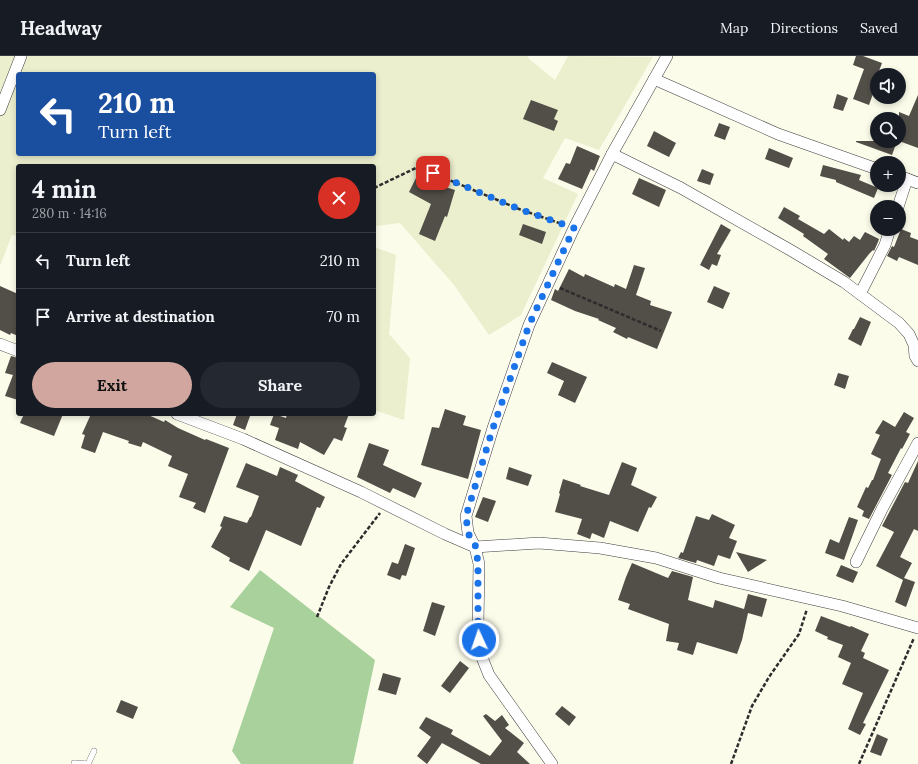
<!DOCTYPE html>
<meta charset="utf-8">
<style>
:root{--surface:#171b24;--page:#242831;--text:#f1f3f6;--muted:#9ea1a6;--line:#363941;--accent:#d0a69f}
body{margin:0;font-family:Lora,serif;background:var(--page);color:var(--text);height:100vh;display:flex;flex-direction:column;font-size:15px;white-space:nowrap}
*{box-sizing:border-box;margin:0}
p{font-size:13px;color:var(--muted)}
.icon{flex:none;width:22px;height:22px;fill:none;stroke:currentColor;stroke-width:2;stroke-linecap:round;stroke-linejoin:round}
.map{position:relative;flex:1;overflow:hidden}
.panel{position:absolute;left:16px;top:108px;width:360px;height:252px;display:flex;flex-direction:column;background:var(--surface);border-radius:4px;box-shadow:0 2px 6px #0003}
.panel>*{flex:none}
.hud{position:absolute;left:16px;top:16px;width:360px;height:84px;border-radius:4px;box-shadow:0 2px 6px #0003;background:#1a4fa0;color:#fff;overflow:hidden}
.controls{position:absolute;left:870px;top:12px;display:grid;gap:8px}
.controls a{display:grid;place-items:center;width:36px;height:36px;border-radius:50%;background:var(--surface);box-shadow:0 2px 6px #0003;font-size:20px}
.pin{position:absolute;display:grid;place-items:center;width:34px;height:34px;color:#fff;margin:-17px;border-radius:8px;box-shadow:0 2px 6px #0006}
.me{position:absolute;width:44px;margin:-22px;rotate:357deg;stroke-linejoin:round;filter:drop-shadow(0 0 3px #0008)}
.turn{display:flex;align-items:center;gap:14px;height:84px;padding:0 16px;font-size:18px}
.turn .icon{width:52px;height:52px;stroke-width:2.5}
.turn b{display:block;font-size:28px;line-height:34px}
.round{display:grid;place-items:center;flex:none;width:42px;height:42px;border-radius:21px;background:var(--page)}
.head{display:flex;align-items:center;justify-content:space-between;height:68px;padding:0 16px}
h1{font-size:24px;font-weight:700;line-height:30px}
.action{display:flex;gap:8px;margin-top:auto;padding:8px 16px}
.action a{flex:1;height:46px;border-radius:24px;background:var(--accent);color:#111;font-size:16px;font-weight:700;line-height:46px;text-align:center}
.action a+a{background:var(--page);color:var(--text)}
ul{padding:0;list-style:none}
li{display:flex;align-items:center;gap:12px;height:56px;padding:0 16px;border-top:1px solid var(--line)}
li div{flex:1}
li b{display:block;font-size:15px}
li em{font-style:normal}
header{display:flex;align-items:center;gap:24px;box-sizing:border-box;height:56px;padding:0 20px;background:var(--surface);border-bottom:1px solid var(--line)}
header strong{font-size:19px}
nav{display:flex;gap:22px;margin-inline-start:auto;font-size:14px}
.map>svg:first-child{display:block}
.farmland{fill:#ebefce;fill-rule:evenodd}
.forest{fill:#a8d19b}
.building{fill:#524e48}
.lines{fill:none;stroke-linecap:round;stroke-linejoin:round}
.lane-casing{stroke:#3e3e3e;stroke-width:6}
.street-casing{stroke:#3e3e3e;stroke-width:12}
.path{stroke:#2d2d2d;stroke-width:2.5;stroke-dasharray:4 2;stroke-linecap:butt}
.lane{stroke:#fff;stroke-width:5.5}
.street{stroke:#fff;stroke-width:11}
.route{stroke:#1a73e8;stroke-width:7;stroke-dasharray:0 12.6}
</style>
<header>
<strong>Headway</strong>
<nav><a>Map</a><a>Directions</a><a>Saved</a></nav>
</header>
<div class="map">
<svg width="918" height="708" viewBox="0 0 918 708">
<rect width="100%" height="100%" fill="#fcfceb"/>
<g class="farmland">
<path d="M0,0h529l-1,2 27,22 13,-24 85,1 -54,93 -34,-12 -22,40 35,16 -57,121 -32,20 -35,-50 -54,-62 -25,3 -1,17v-77h-356v70l-6,-1 -12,31zM18,18h356v80h-356z"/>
<polygon points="374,191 396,199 389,278 410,302 404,364 374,354 374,238 376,235 374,233"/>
</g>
<polygon class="forest" points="260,514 375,604 353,708 241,708 232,695 274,572 230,551"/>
<g class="building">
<polygon points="856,0 863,0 882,7 872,34 874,35 869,49 853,43 864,13 853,9"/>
<polygon points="837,38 848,42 843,55 833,52"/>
<polygon points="918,39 918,92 899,85 899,56 909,60"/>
<polygon points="531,44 558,54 554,63 558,65 554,75 523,63"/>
<polygon points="719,67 730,71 725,84 714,80"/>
<polygon points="654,75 676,87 669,101 647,90"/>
<polygon points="856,85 897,85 892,99 856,86"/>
<polygon points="577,90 600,100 594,115 591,113 582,133 558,123 566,107 570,108"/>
<polygon points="769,92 793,102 789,112 765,103"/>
<polygon points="823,109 861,119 859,124 878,132 874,142 836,126 836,124 820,120"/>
<polygon points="702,113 714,118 710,129 697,125"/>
<polygon points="419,116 431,122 429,126 455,134 447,161 445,160 435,185 419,178 431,148 409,136"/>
<polygon points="639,122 666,134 659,151 632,138"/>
<polygon points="784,151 800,160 798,163 824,178 829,173 843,184 844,182 849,186 854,180 860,184 865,176 879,183 878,186 874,195 873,194 869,198 850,222 824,203 828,198 803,180 804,178 778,162"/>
<polygon points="523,168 546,176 542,188 519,179"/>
<polygon points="721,168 731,174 717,198 721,199 717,210 712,208 709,214 700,209"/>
<polygon points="901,173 911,177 910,181 918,184 918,209 899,201 897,205 887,200 892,190 894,191"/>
<polygon points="634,209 645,212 636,239 651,245 650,249 672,256 657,293 628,281 627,283 613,276 616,272 598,264 599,263 575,255 551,244 555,233 558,235 569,213 584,221 585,218 614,231 615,228 626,233"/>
<polygon points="0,230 18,238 18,280 11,277 10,279 0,274"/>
<polygon points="714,230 730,237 723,253 707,246"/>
<polygon points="860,261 871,266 861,290 848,283 853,273 854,273"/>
<polygon points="11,300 18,302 18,344 5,340 13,319 5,317"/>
<polygon points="552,306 587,321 575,347 558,339 564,325 547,317"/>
<polygon points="838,317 849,320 845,333 834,329"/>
<polygon points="445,353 466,360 463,369 481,374 468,423 421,409 432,371 439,372"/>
<polygon points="904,356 914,362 906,376 910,378 902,393 901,392 888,417 892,419 869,463 862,460 864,455 857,451 866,431 868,432 872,424 873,424 881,403 871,398 880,379 875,377 883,364 895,371"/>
<polygon points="24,358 63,358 54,380 20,367"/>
<polygon points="91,358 146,358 164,366 165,364 178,372 205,384 206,383 229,392 205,457 193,452 196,447 179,441 188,418 168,410 172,400 143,386 141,391 128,387 129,385 103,376 95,397 81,392 85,379 82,378"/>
<polygon points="237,358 244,358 250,360 245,374 233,369"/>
<polygon points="274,358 286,362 287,358 349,358 344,371 347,372 342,385 334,382 324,399 300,386 298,393 275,384 279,372 270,369"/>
<polygon points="369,387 389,394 383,409 422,427 415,442 393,432 390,437 357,421"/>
<polygon points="918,405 918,475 914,473 900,501 912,507 904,522 915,526 906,551 895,546 903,524 876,510 894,476 882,470 905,426 908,427"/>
<polygon points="622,406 637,412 631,429 657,441 651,452 649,451 638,476 610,465 604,482 592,477 590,483 577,478 582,463 555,456 560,438 559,437 563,423 581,429 580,430 609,439"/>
<polygon points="246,407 277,420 280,411 298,419 295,425 325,441 320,452 317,451 301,490 266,474 249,515 229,505 230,502 211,491 222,471 220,470 224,460 247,467 250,461 251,461 259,440 236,431"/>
<polygon points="509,411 532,419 528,430 506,423"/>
<polygon points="483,441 496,445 488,466 475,461"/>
<polygon points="712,458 735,469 729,482 737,485 730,503 718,499 714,510 697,504 696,507 678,502 681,496 683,497 696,460 709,464"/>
<polygon points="849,461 858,464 844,504 825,497 830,483 839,487"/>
<polygon points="405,488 415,492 406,520 402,519 400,524 387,519 392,506 398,508"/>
<polygon points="736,496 767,504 748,516"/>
<polygon points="632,507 668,522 672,515 693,521 688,544 713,552 715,544 744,553 748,538 767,543 762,561 748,557 742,584 737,598 697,586 693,599 677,594 679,587 666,585 669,568 628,553 630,548 618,544 626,521"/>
<polygon points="841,509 858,516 853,527 836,520"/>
<polygon points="432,546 445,550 435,580 423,575"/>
<polygon points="821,560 850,571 851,570 869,578 861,595 865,597 863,602 889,614 863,667 866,668 860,679 848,673 863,637 842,628 851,607 838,601 843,589 827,583 828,581 815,575"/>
<polygon points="460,605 469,612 450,637 441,630"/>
<polygon points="383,617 401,622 396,639 378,634"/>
<polygon points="121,644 138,651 133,663 116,656"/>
<polygon points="562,650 576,661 569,670 555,658"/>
<polygon points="486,658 495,665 502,659 509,669 505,672 524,687 517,696 530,708 481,708 442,687 427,708 417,700 431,681 419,672 426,661 453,674 451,678 490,700 502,685 483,660"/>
<polygon points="877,678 888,683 881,700 870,696"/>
</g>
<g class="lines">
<g class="lane-casing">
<polyline id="lane" points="74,708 74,707 88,708 94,695"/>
</g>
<g class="street-casing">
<g id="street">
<polyline points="654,23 778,78 877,113"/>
<polyline points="0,54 21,0"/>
<polyline points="612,98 681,132 792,195 844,226 899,267 909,278 914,289 915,300 918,305"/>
<polyline points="899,120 918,127"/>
<polyline points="898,151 907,123"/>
<polyline points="860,238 885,189 890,173"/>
<polyline points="0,288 18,295"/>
<polyline points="177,358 243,383 361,436 445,478 475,491 539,487 600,492 656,502 719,522 842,550 918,572"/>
<polyline points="856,506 882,453 918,387"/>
<polyline points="552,708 489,619 481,599 478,568 479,508 475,491 468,477 466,460 493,372 529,269 574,172 612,98 667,0"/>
</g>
</g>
<g class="path">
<polyline points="374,132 418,111 519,153 562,168"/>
<polyline points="560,232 661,275"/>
<polyline points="317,561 329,531 341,508 380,457"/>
<polyline points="731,708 752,650 769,621 799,578 807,553"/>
<polyline points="859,708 914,582"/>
</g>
<use href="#lane" class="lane"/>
<use href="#street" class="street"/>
</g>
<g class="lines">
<polyline class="route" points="433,117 519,153 574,172 529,269 493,372 466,460 468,477 476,491 478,508 478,568 479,584"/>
</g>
</svg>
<div class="controls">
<a><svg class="icon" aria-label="sound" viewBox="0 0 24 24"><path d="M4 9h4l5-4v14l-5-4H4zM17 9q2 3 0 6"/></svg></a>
<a><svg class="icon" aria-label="search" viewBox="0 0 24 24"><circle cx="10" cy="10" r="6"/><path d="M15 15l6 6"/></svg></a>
<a>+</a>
<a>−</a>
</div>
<div class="pin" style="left:433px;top:117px;background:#d93025"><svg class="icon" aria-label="arrive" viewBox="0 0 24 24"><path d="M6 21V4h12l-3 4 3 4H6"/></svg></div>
<svg class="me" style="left:479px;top:584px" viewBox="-20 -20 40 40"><circle r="17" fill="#1a73e8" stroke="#fff" stroke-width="3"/><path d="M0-11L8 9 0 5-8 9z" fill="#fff"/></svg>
<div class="hud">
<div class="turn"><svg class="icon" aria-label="left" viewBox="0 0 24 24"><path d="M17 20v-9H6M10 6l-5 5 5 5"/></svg><div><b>210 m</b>Turn left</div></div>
</div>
<section class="panel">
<div class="head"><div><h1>4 min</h1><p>280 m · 14:16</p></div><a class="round" style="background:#d93025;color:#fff"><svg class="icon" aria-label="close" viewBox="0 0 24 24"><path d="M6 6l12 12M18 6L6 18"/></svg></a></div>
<ul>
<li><svg class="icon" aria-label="left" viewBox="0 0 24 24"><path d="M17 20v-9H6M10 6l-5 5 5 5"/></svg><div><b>Turn left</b></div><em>210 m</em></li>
<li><svg class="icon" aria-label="arrive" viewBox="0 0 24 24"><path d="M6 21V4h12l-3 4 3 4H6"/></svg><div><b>Arrive at destination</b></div><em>70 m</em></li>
</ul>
<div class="action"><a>Exit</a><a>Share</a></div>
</section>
</div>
